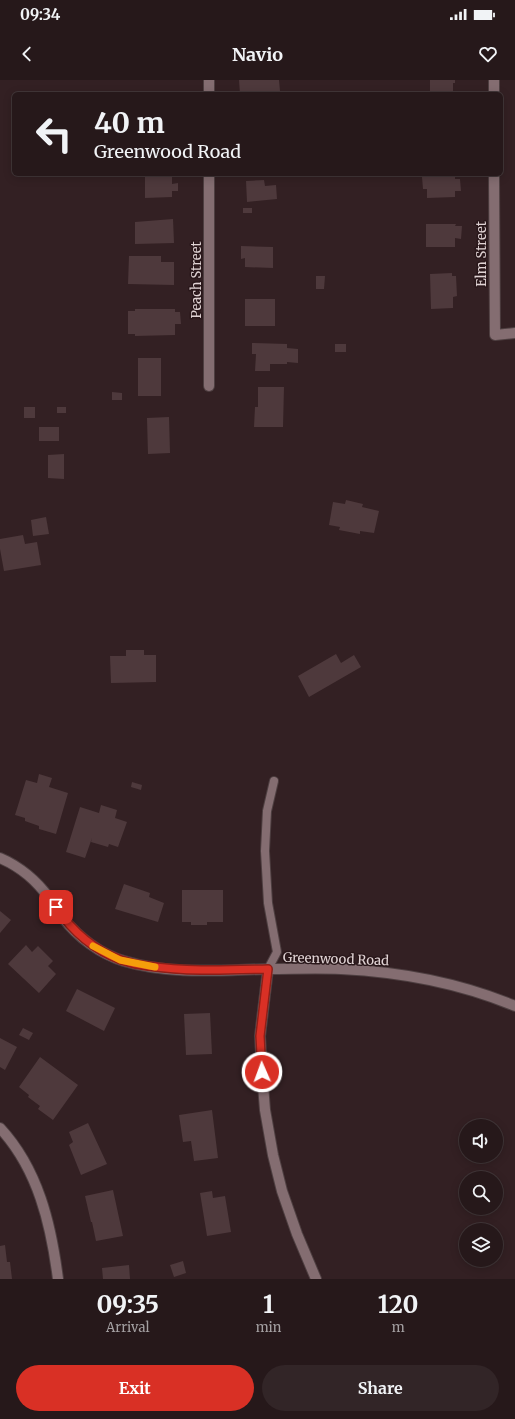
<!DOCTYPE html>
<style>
:root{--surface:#26181a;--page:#322527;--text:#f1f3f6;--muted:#a4a0a2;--line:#423739;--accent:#d93025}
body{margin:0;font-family:Merriweather,serif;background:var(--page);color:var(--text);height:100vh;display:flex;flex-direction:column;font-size:15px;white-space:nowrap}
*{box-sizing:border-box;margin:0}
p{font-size:13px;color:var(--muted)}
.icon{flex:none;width:22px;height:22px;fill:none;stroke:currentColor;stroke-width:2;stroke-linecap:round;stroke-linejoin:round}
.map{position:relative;height:1199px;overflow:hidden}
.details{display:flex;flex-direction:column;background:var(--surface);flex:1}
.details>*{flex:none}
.top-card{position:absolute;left:12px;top:12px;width:491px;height:84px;border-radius:6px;box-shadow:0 2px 10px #0003,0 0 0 1px var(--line);background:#26181a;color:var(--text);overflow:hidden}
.controls{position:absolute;left:459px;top:1039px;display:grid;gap:8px}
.controls a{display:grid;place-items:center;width:44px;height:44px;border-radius:50%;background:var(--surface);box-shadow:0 2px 10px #0003,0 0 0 1px var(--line);font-size:20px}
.pin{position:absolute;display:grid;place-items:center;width:34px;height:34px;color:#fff;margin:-17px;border-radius:8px;box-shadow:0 2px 6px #0006}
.me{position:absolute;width:44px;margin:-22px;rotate:358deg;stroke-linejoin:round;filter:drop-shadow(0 0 3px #0008)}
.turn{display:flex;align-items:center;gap:14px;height:84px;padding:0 16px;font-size:18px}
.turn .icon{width:52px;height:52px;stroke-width:2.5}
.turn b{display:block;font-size:28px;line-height:34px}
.eta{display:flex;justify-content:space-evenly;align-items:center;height:68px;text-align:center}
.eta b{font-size:24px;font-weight:700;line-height:28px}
.button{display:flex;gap:8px;margin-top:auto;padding:8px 16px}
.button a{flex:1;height:46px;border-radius:24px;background:var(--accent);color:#fff;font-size:16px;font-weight:700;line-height:46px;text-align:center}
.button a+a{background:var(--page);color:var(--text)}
.status{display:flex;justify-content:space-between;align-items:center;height:28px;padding:0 20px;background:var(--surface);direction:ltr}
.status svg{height:11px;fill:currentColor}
header{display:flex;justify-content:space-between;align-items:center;height:52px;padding:0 16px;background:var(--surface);font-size:18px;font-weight:700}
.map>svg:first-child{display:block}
.building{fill:#4e393c}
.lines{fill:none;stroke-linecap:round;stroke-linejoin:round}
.service-casing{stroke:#4e3f41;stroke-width:10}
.minor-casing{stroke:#4e3f41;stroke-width:12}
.service{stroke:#846d71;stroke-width:8}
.minor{stroke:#846d71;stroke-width:10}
.route-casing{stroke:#8d1f18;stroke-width:10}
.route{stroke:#d93025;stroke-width:7}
.slow{stroke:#f59e0b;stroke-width:7}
.labels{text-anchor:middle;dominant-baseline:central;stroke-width:3;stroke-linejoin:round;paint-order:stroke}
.street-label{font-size:13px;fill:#e1d4d5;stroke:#29171a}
</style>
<div class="status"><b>09:34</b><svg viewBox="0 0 49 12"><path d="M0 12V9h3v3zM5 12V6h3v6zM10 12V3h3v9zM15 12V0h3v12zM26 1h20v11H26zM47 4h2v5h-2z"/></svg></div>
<header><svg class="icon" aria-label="back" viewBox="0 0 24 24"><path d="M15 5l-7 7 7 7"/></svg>Navio<svg class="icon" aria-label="heart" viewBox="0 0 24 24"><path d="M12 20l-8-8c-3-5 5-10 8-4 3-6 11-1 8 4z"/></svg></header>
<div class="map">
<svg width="515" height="1199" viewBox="0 0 515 1199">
<rect width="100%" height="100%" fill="#332023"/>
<g class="building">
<polygon points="239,0 279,0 280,11 275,11 275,14 240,14"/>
<polygon points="430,0 455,0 455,3 453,3 453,12 430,12"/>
<polygon points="172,96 172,104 178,103 178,111 172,111 172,117 145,118 145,97"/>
<polygon points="455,96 455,99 460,99 461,111 455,111 455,117 427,118 427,109 423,109 422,97"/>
<polygon points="264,100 265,106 276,105 277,119 247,122 246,101"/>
<rect x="243" y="128" width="9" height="5"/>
<polygon points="173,139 174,163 135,164 135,142"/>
<polygon points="426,144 456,144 455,146 462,146 461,159 455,158 455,167 426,167"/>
<polygon points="241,166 273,167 273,188 245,187 245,178 241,179"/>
<polygon points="129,176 161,176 161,182 174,182 174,205 128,204"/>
<polygon points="452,193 452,196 456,196 457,216 453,217 453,228 431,229 430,194"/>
<polygon points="316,196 325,196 324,209 316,209"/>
<rect x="245" y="219" width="30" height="27"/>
<polygon points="135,229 175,229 175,232 180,232 181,244 175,244 175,255 135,256 135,254 128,254 128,231 135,231"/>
<polygon points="252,263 287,264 287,268 298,269 298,283 287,282 287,284 270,284 270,291 255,291 256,274 252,274"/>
<rect x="335" y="264" width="11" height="8"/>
<rect x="138" y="278" width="23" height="38"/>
<polygon points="258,307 284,307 283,347 254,347 255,327 258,327"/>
<polygon points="112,312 122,313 122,320 112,320"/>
<rect x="24" y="327" width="11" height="11"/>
<rect x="57" y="327" width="9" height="6"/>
<polygon points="169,337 170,373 148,374 147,338"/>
<rect x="39" y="347" width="20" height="14"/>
<polygon points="64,374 64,399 48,398 48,375"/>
<polygon points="346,420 363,424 362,427 379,431 374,453 360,451 360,454 339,450 340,447 329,445 333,422 345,424"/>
<polygon points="46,437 49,454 33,456 31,440"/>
<polygon points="23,455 25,464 37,462 41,485 4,491 0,469 0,459"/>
<polygon points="126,570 144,570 144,575 156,575 156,602 111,603 110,576 126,576"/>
<polygon points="336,574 341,583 354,575 361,587 309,617 298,596"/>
<polygon points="39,694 52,698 49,707 68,713 56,754 39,749 39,746 25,741 25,738 15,735 26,700 37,703"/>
<polygon points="132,702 142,705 141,710 131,707"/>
<polygon points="101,725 117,730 115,738 127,742 118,767 109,764 108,767 91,762 92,758 85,778 66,772 80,727 99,733"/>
<polygon points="124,804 150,813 149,817 164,823 158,842 115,829"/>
<polygon points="182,810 223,810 223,842 207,842 207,845 191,845 191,842 182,842"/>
<polygon points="0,831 11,840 0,853"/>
<polygon points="26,865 32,872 38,866 53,881 48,886 56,894 39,913 8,884"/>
<polygon points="77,909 115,928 104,951 66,931"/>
<polygon points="210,933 212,974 186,975 184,934"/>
<polygon points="23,948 33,953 29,960 19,955"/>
<polygon points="0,958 17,967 5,990 0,987"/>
<polygon points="40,977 78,1005 53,1040 38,1029 40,1026 28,1017 29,1015 19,1007"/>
<polygon points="212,1030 218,1078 194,1081 191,1061 183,1062 179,1035"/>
<polygon points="88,1043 107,1084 81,1095 69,1065 73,1062 69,1052"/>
<polygon points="113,1110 123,1156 96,1161 92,1142 91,1142 85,1116"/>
<polygon points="212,1111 213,1118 225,1116 231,1152 207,1156 200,1113"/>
<polygon points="5,1165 7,1182 10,1182 12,1199 0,1199 0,1166"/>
<polygon points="183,1181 186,1193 174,1197 170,1185"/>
<polygon points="129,1185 130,1199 103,1199 102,1188"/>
</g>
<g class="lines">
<g class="service-casing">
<polyline id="service" points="268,889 277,872 268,823 265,771 267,731 274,701"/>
</g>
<g class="minor-casing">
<g id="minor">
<polyline points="494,0 494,14"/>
<polyline points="209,14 209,0"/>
<polyline points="494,94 495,255 515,253"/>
<polyline points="209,306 209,94"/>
<path d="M0,778c19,8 37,23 49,40 5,6 9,13 14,20 15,19 37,36 61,43 46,14 97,9 144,8 24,0 49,-1 73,0 60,3 119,14 174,37"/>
<polyline points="268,889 260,956 262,992 265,1030 273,1075 282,1111 297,1154 316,1199"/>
<path d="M0,1048c38,41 51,96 58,151"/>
</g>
</g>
<use href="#service" class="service"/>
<use href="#minor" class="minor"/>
</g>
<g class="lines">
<g class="route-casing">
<path id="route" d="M56,827c16,24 38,43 65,53 9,3 18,5 27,6 40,6 80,4 120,3l-8,67 2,36"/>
</g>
<use href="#route" class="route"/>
<polyline class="slow" points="93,866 120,880 155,887"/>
</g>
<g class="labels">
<g class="street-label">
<text transform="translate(481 174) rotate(-90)">Elm Street</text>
<text transform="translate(196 200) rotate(-90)">Peach Street</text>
<text transform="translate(336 879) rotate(2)">Greenwood Road</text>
</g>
</g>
</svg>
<div class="controls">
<a><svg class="icon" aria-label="sound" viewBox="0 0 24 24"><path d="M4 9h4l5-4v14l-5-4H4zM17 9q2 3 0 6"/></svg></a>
<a><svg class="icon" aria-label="search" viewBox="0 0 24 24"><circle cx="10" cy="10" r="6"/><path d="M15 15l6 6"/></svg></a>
<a><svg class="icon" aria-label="layers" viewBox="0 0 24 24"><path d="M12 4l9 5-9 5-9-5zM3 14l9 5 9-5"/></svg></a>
</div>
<div class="pin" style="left:56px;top:827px;background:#d93025"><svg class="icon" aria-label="arrive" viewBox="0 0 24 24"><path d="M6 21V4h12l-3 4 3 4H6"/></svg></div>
<svg class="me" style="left:262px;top:992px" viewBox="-20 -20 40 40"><circle r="17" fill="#d93025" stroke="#fff" stroke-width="3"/><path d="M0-11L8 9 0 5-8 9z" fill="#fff"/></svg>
<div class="top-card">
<div class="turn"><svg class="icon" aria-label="left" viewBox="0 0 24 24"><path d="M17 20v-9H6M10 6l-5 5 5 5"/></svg><div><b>40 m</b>Greenwood Road</div></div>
</div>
</div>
<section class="details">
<div class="eta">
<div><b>09:35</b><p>Arrival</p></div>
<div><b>1</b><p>min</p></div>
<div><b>120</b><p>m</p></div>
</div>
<div class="button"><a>Exit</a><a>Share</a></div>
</section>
